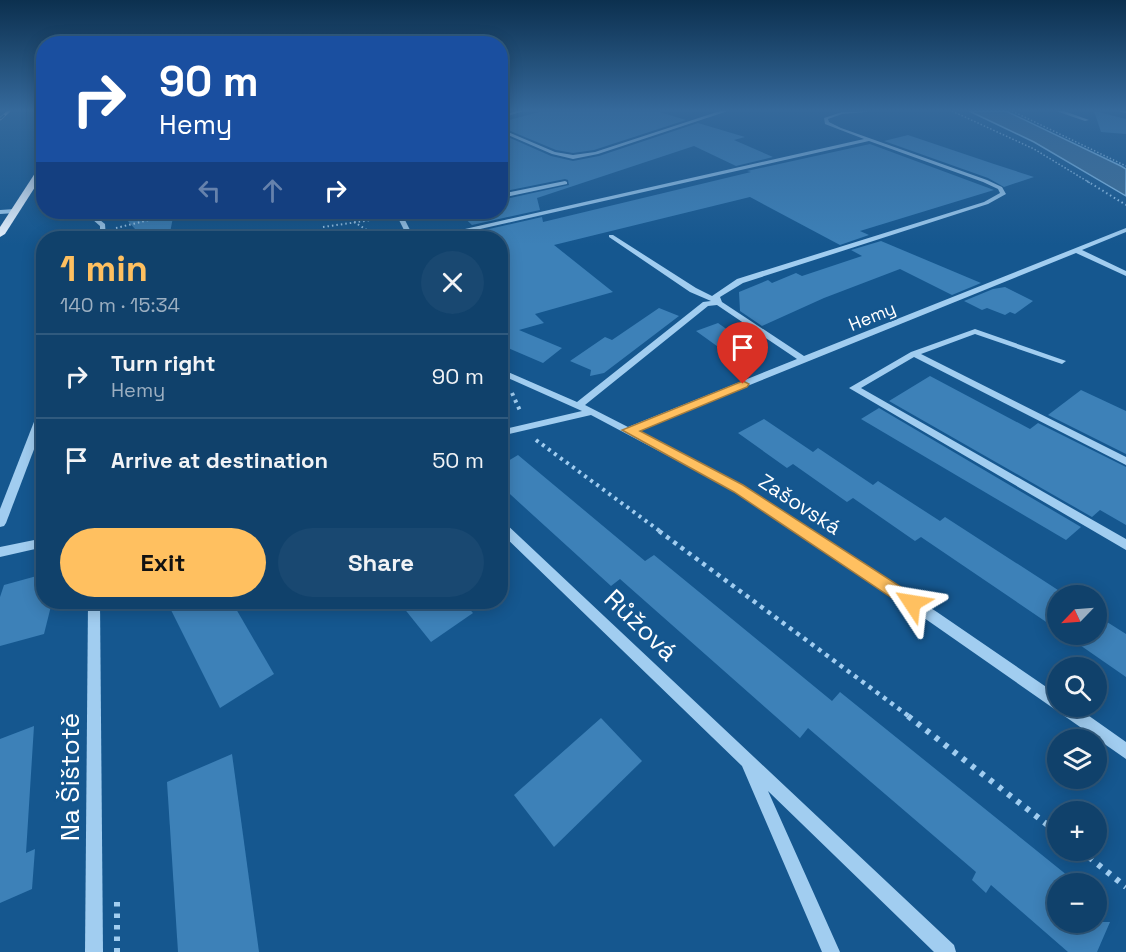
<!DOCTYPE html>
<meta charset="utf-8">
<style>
:root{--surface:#10416b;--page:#194871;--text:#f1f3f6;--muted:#9cafc1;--line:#305a7e;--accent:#ffc060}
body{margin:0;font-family:"Space Grotesk",sans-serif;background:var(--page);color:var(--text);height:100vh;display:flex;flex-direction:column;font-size:22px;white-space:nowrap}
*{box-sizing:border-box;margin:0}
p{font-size:20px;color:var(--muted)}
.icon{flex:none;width:33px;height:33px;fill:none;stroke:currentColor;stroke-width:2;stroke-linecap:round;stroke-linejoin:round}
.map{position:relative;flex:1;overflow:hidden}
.drawer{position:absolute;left:36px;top:231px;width:472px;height:378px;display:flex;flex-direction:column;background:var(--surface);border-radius:24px;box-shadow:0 3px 15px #0003,0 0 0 2px var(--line)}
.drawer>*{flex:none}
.banner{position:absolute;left:36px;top:36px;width:472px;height:183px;border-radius:24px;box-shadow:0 3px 15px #0003,0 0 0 2px var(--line);background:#1a4fa0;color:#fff;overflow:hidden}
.needle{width:39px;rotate:245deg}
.controls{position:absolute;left:1047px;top:585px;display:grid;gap:12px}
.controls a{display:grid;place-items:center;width:60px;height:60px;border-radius:50%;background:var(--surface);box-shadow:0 3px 15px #0003,0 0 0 2px var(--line);font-size:30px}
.pin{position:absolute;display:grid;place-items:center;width:51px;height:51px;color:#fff;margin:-62px -26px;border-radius:50% 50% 50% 0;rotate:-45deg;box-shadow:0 0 6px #0007}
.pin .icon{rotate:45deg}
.me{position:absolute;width:66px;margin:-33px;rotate:303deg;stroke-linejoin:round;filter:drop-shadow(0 0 4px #0008)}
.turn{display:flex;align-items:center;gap:21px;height:126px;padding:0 24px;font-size:27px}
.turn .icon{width:78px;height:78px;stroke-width:2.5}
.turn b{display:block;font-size:42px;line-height:51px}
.lanes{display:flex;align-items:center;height:57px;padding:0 24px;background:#0003;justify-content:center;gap:30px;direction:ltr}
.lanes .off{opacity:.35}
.round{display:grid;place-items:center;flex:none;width:63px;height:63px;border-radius:32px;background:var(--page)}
.summary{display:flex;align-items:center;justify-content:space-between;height:102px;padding:0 24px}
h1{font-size:36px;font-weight:800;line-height:45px;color:var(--accent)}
.cta{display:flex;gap:12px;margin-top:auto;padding:12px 24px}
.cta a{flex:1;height:69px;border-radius:36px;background:var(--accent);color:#111;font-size:24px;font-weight:800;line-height:69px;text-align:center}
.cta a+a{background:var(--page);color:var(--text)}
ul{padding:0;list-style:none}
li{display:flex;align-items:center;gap:18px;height:84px;padding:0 24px;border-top:2px solid var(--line)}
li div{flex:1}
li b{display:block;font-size:22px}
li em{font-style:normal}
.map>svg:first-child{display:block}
.water{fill:#407098;stroke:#93caf3;stroke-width:1.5}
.building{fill:#3d81b8}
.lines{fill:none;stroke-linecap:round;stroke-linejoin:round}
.path-far4{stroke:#a1cdf0;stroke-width:1.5;stroke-dasharray:1.5 2;stroke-linecap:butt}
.path-far3{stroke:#a1cdf0;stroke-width:2;stroke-dasharray:1.5 3;stroke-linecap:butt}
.path-far2{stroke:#a1cdf0;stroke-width:4;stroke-dasharray:3 4.5;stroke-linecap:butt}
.path-far1{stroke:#a1cdf0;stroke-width:4.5;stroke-dasharray:4 5;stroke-linecap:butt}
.path{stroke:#a1cdf0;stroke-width:6;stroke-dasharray:4.5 7;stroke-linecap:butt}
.minor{fill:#a1cdf0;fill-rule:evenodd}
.major{fill:#eaf4ff;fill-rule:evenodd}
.rail-casing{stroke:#fff;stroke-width:3}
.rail{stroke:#15578f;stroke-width:2;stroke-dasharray:6;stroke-linecap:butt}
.route{fill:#ffc060;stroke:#a67d3e;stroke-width:1.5}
.labels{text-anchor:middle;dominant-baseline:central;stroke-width:4.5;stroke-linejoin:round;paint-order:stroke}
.far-street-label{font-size:18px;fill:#fff;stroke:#15578f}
.street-label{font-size:21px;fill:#fff;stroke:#15578f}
.near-street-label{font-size:26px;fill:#fff;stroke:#15578f}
</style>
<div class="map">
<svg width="1126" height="952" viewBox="0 0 1126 952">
<rect width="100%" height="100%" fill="#15578f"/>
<polygon class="water" points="969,111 1006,111 1121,166 1126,169 1126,196 1034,142"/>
<g class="building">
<polygon points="543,111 656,111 686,120 594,150 573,153 556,150 501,127 501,122"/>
<polygon points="1094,111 1126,119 1126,134 1101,132"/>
<polygon points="698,123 745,137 734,140 773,157 736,166 694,146 537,198 540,210 472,225 458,212 501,212 501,200 569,185 568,180 565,179 501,192 501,134 551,156 573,161 599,156"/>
<polygon points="908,135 994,164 1034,177 1004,187 988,178 884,141"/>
<polygon points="870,144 994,190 860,231 869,235 840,245 750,197 554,245 613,292 535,314 544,323 519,330 562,348 543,363 501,345 501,238 487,238 480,231 542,217 543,222 751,172 747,171"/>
<polygon points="120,212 174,212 169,238 132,238 135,229"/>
<polygon points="881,241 981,283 952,295 900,269 824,298 762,326 740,311 739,292 768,280 772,283 796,273 802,276 862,256 851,250"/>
<polygon points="1005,287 1033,301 1015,314 1010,312 1005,315 987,308 982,310 964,301 993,289"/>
<polygon points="659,308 679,316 604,373 590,376 591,370 570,361 605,337 612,340"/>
<polygon points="718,323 725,328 765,356 742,364 696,331"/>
<polygon points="930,376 1030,429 1038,423 1126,467 1126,525 1100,510 1092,517 889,401"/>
<polygon points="1081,390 1126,411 1126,454 1048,415"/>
<polygon points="879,408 1081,527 1066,540 861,419"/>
<polygon points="764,419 813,452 818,448 873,485 878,481 940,521 945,517 1058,590 1058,630 921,537 915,541 853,498 847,502 793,464 787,468 738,433"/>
<polygon points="518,455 645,561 654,555 832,701 840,692 1078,884 1058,884 1058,922 1110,922 1097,952 1068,952 991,885 986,893 972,880 976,872 808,728 800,738 620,579 611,586 501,486 501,465"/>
<polygon points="44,574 44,602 52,602 44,634 0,646 0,597 4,585"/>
<polygon points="167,602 232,602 274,674 220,708"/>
<polygon points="399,602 463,602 473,613 431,642"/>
<polygon points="1096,615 1126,634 1126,677 1064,634 1096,634"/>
<polygon points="601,718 642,761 554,847 514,795"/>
<polygon points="34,726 26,853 35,849 32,889 0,903 0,739"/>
<polygon points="232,754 259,952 178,952 167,782"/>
</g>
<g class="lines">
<g class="path-far4">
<polyline points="952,111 1034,149 1090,183"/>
<polyline points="1012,111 1126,166"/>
</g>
<g class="path-far3">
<polyline points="1087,181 1126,205"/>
<polyline points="261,212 294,220"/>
<polyline points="339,212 379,238"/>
<polyline points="322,220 334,212"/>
<polyline points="323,227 385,218"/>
<polyline points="116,228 182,212"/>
<polyline points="377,238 393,233"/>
</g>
<g class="path-far2">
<polyline points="512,393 521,413"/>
<polyline points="536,440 661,532"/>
</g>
<polyline class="path-far1" points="659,531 910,717"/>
<g class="path">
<polyline points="908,716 1058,833"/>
<polyline points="1080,850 1126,887"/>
<polyline points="117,902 117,952"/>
</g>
<g class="minor">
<polygon points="516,111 524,111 501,118 501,116"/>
<polygon points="720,111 728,111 598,154 573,159 552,154 501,132 501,129 555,152 573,155 595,152"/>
<path d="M876,111l-34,3 -14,5 1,3 12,6 146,52 15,7 4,7 -18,10 -245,79 -23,14 2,5 82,54 322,-128v4l-44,18 44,21v5l-50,-23 -440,178 106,54 195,127 121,83v11h17l51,36v17l-199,-139 -193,-129 -143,-76 -90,21v-6l81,-19 -81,-36v-6l76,33 126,-100 8,-1 -21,-9 -81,-55v-2h4l83,53 16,8 25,-17 247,-77 16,-9 -2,-4 -15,-7 -114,-41 -402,91 -2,-1v-2l399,-90 -39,-15 -1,-6 18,-6zM717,305l80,54 -169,68 -43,-22 123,-99z"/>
<polygon points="1056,111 1064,111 1089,120 1085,121"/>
<polygon points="1117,111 1126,111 1126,113"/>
<polygon points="565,181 567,182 567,184 501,198 501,194"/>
<polygon points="0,210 15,209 18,211 15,213 0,214"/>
<polygon points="84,212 90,212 105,224 106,238 100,238 100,226"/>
<polygon points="395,212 423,212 422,213 403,216 414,238 408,238"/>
<polygon points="975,329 1066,361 1062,364 1059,363 975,334 921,354 1126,457 1126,465 914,357 861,388 1126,539 1126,550 849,388 911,352"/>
<polygon points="44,406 44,423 6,523 4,526 0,527 0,509 39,409"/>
<polygon points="501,522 505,523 954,945 956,952 934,952 768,791 840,952 822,952 742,766 501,533"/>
<polygon points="44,538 44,547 0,557 0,547"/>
<polygon points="88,602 100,602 103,952 85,952"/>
</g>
<polygon class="major" points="41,164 44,164 44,173 5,234 0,237 0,227"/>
<g class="rail-casing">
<polyline id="rail" points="0,119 9,111"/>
</g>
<use href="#rail" class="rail"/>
</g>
<linearGradient id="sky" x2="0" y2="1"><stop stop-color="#0c304f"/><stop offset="0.45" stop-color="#35699b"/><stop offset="1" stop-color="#35699b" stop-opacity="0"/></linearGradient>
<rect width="1126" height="245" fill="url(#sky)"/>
<polygon class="route" points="743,381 749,384 747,387 640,431 743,485 918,598 921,603 918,608 907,608 734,492 622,430"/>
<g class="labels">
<g class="far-street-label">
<text transform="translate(872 316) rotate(-22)">Hemy</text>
</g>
<g class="street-label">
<text transform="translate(800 504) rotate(33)">Zašovská</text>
</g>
<g class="near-street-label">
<text transform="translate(641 625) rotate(44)">Růžová</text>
<text transform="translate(70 777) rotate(-90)">Na Šištotě</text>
</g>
</g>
</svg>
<div class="controls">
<a><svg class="needle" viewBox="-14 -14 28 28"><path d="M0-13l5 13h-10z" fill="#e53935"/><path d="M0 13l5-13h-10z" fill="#9cafc1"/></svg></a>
<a><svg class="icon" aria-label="search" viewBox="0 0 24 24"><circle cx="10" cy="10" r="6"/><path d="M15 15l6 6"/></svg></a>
<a><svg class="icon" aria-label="layers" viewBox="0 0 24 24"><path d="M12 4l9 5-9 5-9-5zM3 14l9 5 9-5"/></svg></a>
<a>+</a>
<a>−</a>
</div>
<div class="pin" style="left:743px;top:384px;background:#d93025"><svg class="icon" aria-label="arrive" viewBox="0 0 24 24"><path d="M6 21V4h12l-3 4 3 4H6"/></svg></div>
<svg class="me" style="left:912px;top:603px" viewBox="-20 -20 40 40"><path d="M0-17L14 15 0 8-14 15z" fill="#ffc060" stroke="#fff" stroke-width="4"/></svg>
<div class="banner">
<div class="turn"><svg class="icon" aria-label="right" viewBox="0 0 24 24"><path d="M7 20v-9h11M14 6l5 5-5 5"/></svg><div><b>90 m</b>Hemy</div></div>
<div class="lanes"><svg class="icon off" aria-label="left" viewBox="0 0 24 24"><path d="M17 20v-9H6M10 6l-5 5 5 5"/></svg><svg class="icon off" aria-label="ahead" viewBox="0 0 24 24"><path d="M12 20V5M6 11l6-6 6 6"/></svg><svg class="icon" aria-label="right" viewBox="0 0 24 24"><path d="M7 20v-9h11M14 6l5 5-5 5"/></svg></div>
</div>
<section class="drawer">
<div class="summary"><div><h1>1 min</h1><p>140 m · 15:34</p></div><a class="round"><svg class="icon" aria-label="close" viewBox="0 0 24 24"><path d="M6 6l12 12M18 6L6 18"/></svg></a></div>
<ul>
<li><svg class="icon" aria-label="right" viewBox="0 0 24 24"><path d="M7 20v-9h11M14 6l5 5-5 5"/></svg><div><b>Turn right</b><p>Hemy</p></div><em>90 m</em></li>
<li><svg class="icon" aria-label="arrive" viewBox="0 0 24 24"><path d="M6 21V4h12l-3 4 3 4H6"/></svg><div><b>Arrive at destination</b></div><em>50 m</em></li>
</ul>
<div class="cta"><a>Exit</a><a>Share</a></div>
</section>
</div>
